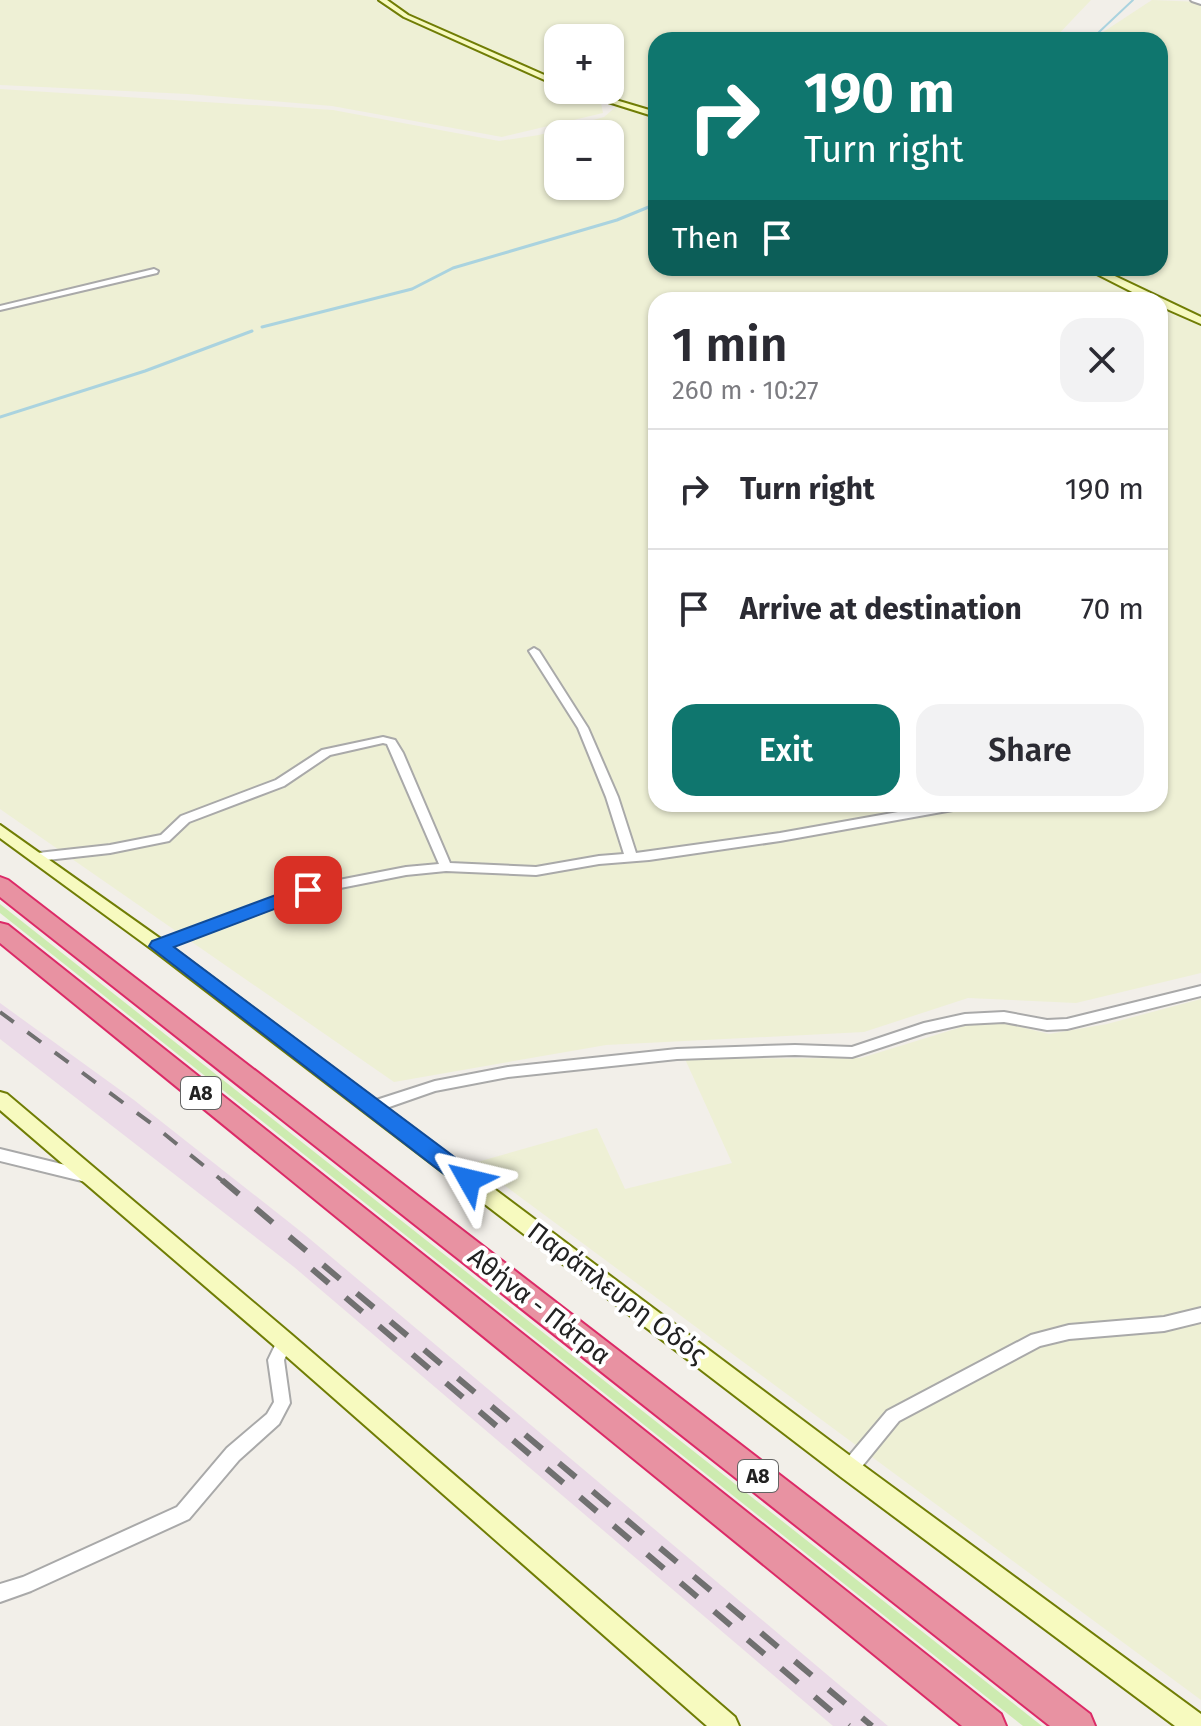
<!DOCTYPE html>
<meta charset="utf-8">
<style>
:root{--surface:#fff;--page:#f2f2f3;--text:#2b2b33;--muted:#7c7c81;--line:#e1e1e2;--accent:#0f766e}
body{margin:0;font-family:"Fira Sans",sans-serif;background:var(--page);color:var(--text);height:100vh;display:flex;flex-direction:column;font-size:30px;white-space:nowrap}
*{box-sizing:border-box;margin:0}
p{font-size:26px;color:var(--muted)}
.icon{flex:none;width:44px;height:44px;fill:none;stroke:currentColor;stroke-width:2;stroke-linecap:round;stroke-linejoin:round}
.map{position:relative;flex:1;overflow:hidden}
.drawer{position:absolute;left:648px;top:292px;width:520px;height:520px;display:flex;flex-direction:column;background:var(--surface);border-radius:24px;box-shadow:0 2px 6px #0004}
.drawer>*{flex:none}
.top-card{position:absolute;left:648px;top:32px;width:520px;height:244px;border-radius:24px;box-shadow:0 2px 6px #0004;background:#0f766e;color:#fff;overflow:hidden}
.fabs{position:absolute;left:544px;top:24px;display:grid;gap:16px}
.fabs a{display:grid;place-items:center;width:80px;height:80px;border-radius:16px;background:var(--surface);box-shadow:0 2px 6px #0004;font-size:40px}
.pin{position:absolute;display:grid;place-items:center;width:68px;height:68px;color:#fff;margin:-34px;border-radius:16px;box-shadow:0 4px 12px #0006}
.me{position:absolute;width:88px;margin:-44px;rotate:307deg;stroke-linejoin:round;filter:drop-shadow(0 0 6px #0008)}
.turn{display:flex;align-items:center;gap:28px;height:168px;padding:0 24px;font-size:36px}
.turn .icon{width:104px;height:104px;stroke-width:2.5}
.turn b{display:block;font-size:56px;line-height:68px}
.then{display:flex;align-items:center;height:76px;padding:0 24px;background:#0003;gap:16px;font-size:30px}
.round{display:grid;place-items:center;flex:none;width:84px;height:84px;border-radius:24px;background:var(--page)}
.head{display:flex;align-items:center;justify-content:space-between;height:136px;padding:0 24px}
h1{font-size:48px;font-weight:600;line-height:60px}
.cta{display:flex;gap:16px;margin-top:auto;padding:16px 24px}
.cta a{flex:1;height:92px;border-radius:24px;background:var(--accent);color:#fff;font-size:32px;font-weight:600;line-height:92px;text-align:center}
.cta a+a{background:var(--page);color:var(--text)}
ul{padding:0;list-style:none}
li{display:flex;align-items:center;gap:24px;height:120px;padding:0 24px;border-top:2px solid var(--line)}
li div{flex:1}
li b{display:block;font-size:30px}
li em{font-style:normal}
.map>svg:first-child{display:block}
.industrial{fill:#ebdbe8}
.farmland{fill:#eef0d5;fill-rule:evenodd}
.grass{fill:#cdebb0}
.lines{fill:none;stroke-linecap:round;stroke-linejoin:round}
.stream-far1{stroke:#aad3df;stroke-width:2}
.stream{stroke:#aad3df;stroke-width:3}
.street-casing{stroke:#a9a9a9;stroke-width:4}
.secondary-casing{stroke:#707d05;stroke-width:4}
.highway-casing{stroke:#dc2a67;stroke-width:4}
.street{fill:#fff;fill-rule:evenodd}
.secondary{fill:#f7fabf;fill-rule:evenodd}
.highway{fill:#e892a2;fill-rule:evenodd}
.rail-far1{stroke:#707070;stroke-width:4;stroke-dasharray:17 17;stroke-linecap:butt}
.rail{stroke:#707070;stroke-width:6;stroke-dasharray:22 22;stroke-linecap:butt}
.route{fill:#1a73e8;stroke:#114b97;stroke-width:2}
.labels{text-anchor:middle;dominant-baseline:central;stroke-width:8;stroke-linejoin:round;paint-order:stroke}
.shield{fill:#fff;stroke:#646464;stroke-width:2}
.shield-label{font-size:20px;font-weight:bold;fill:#222}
.near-street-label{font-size:26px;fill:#222;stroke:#fff}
</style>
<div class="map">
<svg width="1201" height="1726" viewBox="0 0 1201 1726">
<rect width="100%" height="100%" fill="#f2efe9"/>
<polygon class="industrial" points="0,1003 134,1100 304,1234 888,1726 833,1726 294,1267 0,1039"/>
<g class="farmland">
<polygon points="0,0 376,0 384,8 505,65 558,86 558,90 569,90 601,103 603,113 502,137 332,106 188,94 0,85"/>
<polygon points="389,0 1091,0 1053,40 656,40 656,112 584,90 610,90 610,38 558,38 558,81 404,12"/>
<polygon points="1152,0 1201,2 1201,315 1100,268 1160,268 1160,40 1091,40"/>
<path d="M0,89l333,21 166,31 40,-6 65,-18 14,-12 38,12v151h426l68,32h-494v504h504v-499l41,19v649l-125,30 -108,-5 -104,34 -258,13 -212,37 -394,-273zM558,134h52v52h-52z"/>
<polygon points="1201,999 1201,1700 474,1163 597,1128 625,1189 732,1163 685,1059 861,1058 968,1025 1005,1023 1049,1034 1107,1024"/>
</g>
<polygon class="grass" points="0,904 1042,1726 1023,1726 0,913"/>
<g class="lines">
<polyline class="stream-far1" points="1084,40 1098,33 1133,0"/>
<g class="stream">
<polyline points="262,327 412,289 453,268 617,220 656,204"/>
<polyline points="0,417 145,371 252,331"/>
</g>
<g class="street-casing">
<g id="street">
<polygon points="1191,0 1201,0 1201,4 1192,1"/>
<polygon points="154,269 158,271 157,273 0,310 0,306"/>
<polygon points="534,648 539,651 588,728 618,797 636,853 780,833 943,804 970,804 964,808 780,841 649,860 599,864 536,875 446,871 406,875 310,894 159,951 155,949 153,946 155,943 308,886 406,867 439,864 387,744 383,743 330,755 284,786 189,822 169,841 110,853 38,861 32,857 38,853 110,845 161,835 181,816 276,780 322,750 383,737 395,740 403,753 450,863 536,867 599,856 624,854 606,797 578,728 529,651"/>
<polygon points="1201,986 1201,996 1067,1029 1047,1030 1004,1022 965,1024 925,1033 852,1057 795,1055 677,1059 508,1077 435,1091 372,1113 367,1111 365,1107 367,1103 435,1081 508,1067 677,1049 795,1045 852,1047 924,1023 965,1014 1004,1012 1047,1020 1067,1019"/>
<polygon points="0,1149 90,1171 95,1173 97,1177 95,1181 90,1183 0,1161"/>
<polygon points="1201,1308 1201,1322 1164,1331 1069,1339 1040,1346 899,1421 855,1475 849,1477 843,1475 841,1469 843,1463 887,1411 1031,1335 1069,1325 1164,1317"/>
<polygon points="285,1335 291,1337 293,1342 284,1360 290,1403 279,1424 239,1460 189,1519 31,1591 0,1602 0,1584 23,1577 177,1507 227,1448 267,1414 274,1402 268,1360 279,1337"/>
</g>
</g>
<g class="secondary-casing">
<g id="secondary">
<polygon points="379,0 387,0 408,15 558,81 558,86 404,17"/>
<polygon points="570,90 582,90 656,112 656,117"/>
<polygon points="1085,268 1098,268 1201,317 1201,324 1160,306 1160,300 1148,300"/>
<polygon points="0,825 165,942 857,1461 1201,1714 1201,1726 1175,1726 841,1477 153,950 0,838"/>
<polygon points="0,1092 7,1094 292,1335 735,1717 739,1726 707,1726 278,1349 0,1110"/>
</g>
</g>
<g class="highway-casing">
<g id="highway">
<polygon points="0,877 8,880 1090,1714 1095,1726 1050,1726 0,897"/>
<polygon points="0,923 8,925 1001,1714 1006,1726 962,1726 0,943"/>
</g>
</g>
<use href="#street" class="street"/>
<use href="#secondary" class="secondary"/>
<use href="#highway" class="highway"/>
<polyline class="rail-far1" points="0,1012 152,1124 224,1182"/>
<g class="rail">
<polyline points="222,1180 872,1726"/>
<polyline points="312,1269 849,1726"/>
</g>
</g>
<polygon class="route" points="308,883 314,885 317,890 314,894 174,947 477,1174 480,1180 477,1187 469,1190 461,1187 149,946 152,941"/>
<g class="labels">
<g class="shield">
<rect x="181" y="1077" width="40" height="32" rx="6"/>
<rect x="738" y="1460" width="40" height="32" rx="6"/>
</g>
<g class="shield-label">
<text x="201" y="1093">Α8</text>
<text x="758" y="1476">Α8</text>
</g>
<g class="near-street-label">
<text transform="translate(617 1293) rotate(37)">Παράπλευρη Οδός</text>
<text transform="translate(539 1306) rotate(38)">Αθήνα - Πάτρα</text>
</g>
</g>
</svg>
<div class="fabs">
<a>+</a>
<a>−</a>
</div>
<div class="pin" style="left:308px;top:890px;background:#d93025"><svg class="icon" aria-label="arrive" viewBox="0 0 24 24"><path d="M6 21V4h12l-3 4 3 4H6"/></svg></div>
<svg class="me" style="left:469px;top:1180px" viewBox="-20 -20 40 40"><path d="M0-17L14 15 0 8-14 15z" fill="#1a73e8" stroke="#fff" stroke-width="4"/></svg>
<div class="top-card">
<div class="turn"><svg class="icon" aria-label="right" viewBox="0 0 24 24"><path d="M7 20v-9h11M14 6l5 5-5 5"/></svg><div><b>190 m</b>Turn right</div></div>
<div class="then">Then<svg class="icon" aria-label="arrive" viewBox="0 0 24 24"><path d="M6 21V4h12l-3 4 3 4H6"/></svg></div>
</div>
<section class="drawer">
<div class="head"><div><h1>1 min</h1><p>260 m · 10:27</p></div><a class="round"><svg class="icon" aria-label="close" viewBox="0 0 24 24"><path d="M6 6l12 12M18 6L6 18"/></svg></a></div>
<ul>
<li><svg class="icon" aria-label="right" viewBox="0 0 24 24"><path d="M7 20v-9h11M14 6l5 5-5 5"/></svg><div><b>Turn right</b></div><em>190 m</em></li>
<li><svg class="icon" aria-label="arrive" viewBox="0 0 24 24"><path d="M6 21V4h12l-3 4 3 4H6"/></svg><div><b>Arrive at destination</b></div><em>70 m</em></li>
</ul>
<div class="cta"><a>Exit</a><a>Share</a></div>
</section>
</div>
